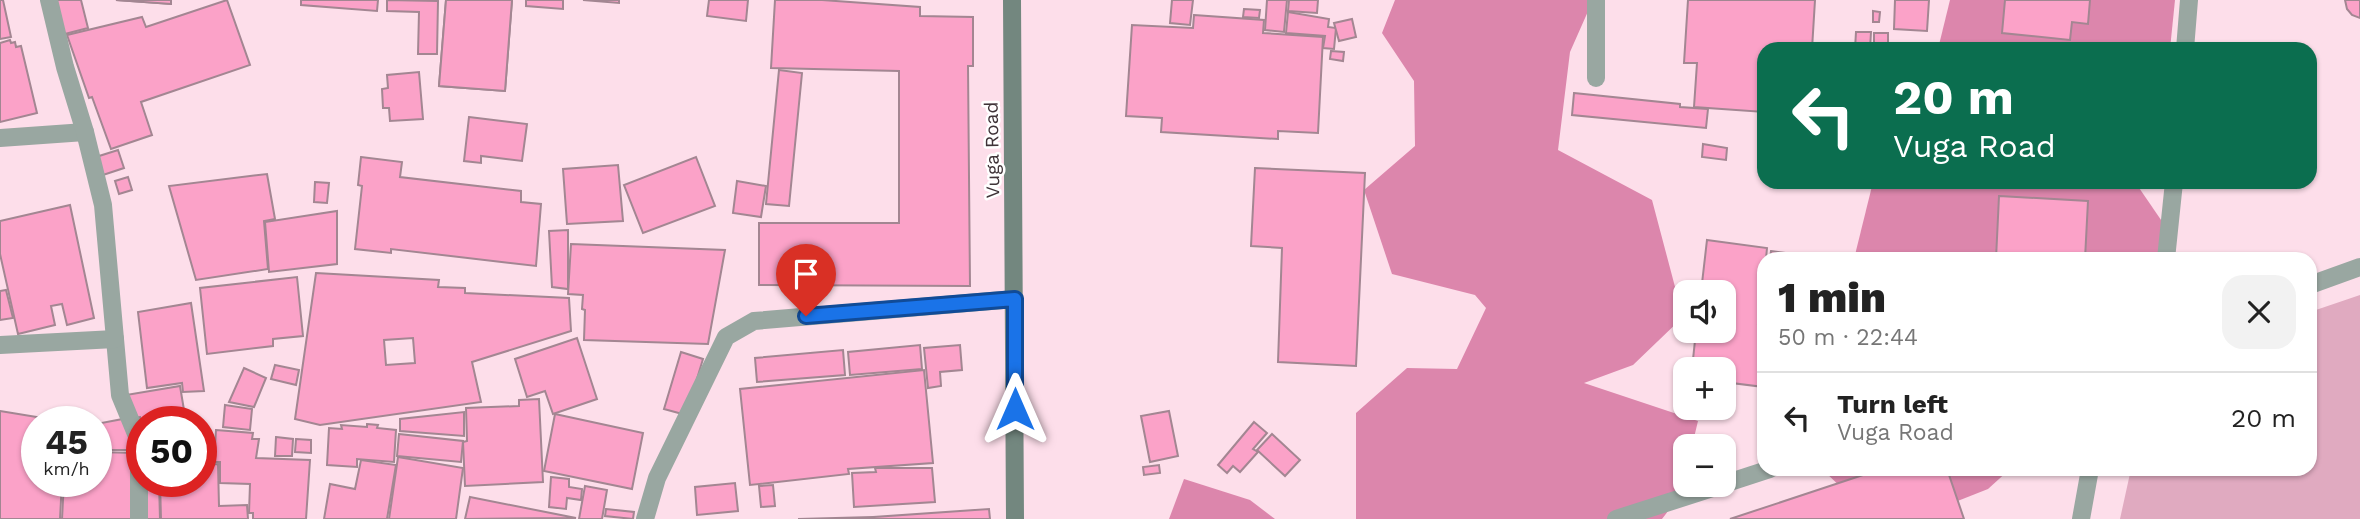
<!DOCTYPE html>
<meta charset="utf-8">
<style>
:root{--surface:#fff;--page:#f2f2f2;--text:#222;--muted:#767676;--line:#e0e0e0}
body{margin:0;font-family:"Work Sans",sans-serif;background:var(--page);color:var(--text);height:100vh;display:flex;flex-direction:column;font-size:26px;white-space:nowrap}
*{box-sizing:border-box;margin:0}
p{font-size:23px;color:var(--muted)}
.icon{flex:none;width:38px;height:38px;fill:none;stroke:currentColor;stroke-width:2;stroke-linecap:round;stroke-linejoin:round}
.map{position:relative;flex:1;overflow:hidden}
.side{position:absolute;left:1757px;top:252px;width:560px;height:224px;display:flex;flex-direction:column;background:var(--surface);border-radius:21px;box-shadow:0 2px 5px #0004}
.side>*{flex:none}
.hud{position:absolute;left:1757px;top:42px;width:560px;height:147px;border-radius:21px;box-shadow:0 2px 5px #0004;background:#0b6e4f;color:#fff;overflow:hidden}
.buttons{position:absolute;left:1673px;top:280px;display:grid;gap:14px}
.buttons a{display:grid;place-items:center;width:63px;height:63px;border-radius:14px;background:var(--surface);box-shadow:0 2px 5px #0004;font-size:35px}
.speed{position:absolute;left:21px;top:406px;display:flex;gap:14px;font-size:35px;font-weight:700;text-align:center}
.speed>*{display:grid;place-content:center;width:91px;height:91px;border-radius:50%;background:var(--surface);box-shadow:0 2px 5px #0004;line-height:1}
.speed small{font-size:18px;font-weight:400}
.speed .limit{border:10px solid #d22;background:#fff;color:#111}
.pin{position:absolute;display:grid;place-items:center;width:60px;height:60px;color:#fff;margin:-72px -30px;border-radius:50% 50% 50% 0;rotate:-45deg;box-shadow:0 0 7px #0007}
.pin .icon{rotate:45deg}
.me{position:absolute;width:77px;margin:-38px;rotate:0deg;stroke-linejoin:round;filter:drop-shadow(0 0 5px #0008)}
.turn{display:flex;align-items:center;gap:24px;height:147px;padding:0 21px;font-size:32px}
.turn .icon{width:91px;height:91px;stroke-width:2.5}
.turn b{display:block;font-size:49px;line-height:60px}
.round{display:grid;place-items:center;flex:none;width:74px;height:74px;border-radius:21px;background:var(--page)}
.head{display:flex;align-items:center;justify-content:space-between;height:119px;padding:0 21px}
h1{font-size:42px;font-weight:800;line-height:52px}
ul{padding:0;list-style:none}
li{display:flex;align-items:center;gap:21px;height:91px;padding:0 21px;border-top:2px solid var(--line)}
li div{flex:1}
li b{display:block;font-size:26px}
li em{font-style:normal}
.map>svg:first-child{display:block}
.green{fill:#e0aac0}
.forest{fill:#dc86ac}
.building{fill:#fba2c8;stroke:#a38692;stroke-width:2;fill-rule:evenodd}
.lines{fill:none;stroke-linecap:round;stroke-linejoin:round}
.service{stroke:#99a7a1;stroke-width:18}
.pedestrian{stroke:#99a7a1;stroke-width:18}
.minor{stroke:#99a7a1;stroke-width:18}
.secondary{stroke:#73877f;stroke-width:18}
.route-casing{stroke:#114b97;stroke-width:18}
.route{stroke:#1a73e8;stroke-width:12}
.labels{text-anchor:middle;dominant-baseline:central;stroke-width:5;stroke-linejoin:round;paint-order:stroke}
.street-label{font-size:19px;fill:#3f3338;stroke:#fff}
</style>
<div class="map">
<svg width="2360" height="519" viewBox="0 0 2360 519">
<rect width="100%" height="100%" fill="#fddeea"/>
<polygon class="green" points="2360,295 2360,519 2120,519 2131,469 2310,469 2310,312"/>
<g class="forest">
<path d="M1395,0h198l-23,52 -12,98 94,50 31,117 -50,48 -49,18 114,38 -6,25h-7c0,33 -2,47 -23,73h-306v-106l51,-45 50,1 29,-61 -11,-13 -83,-21 -28,-84 51,-44 -1,-65 -32,-48z"/>
<polygon points="1950,0 2175,0 2170,49 1938,49"/>
<polygon points="1873,182 2135,182 2170,233 2158,259 1854,259"/>
<polygon points="1822,469 2010,469 1988,489 1912,519 1874,519"/>
<polygon points="1184,479 1250,500 1275,519 1169,519"/>
</g>
<g class="building">
<polygon points="0,0 3,0 11,37 0,39"/>
<polygon points="56,0 81,0 88,28 61,35"/>
<polygon points="116,0 171,0 171,4"/>
<polygon points="116,0 171,0 171,4"/>
<polygon points="227,0 250,65 141,102 152,135 111,149 92,97 89,98 67,35 142,17 146,27"/>
<polygon points="301,0 378,0 377,11 301,5"/>
<polygon points="387,0 438,1 437,54 418,54 419,12 387,11"/>
<polygon points="446,0 512,0 505,91 439,86"/>
<polygon points="446,0 512,0 505,91 439,86"/>
<polygon points="526,0 563,0 563,9 526,6"/>
<polygon points="583,0 619,0 619,3"/>
<polygon points="709,0 748,0 746,21 707,16"/>
<polygon points="775,0 822,0 920,7 920,16 973,17 973,66 968,66 970,286 759,285 759,223 899,223 899,71 771,68"/>
<polygon points="1172,0 1193,0 1190,25 1170,23"/>
<polygon points="1267,0 1287,0 1284,32 1265,30"/>
<polygon points="1289,0 1318,0 1317,13 1288,11"/>
<polygon points="1688,0 1815,0 1812,49 1764,49 1764,112 1694,107 1697,63 1684,63"/>
<polygon points="1895,0 1929,0 1927,31 1894,29"/>
<polygon points="2005,0 2090,0 2088,24 2072,22 2070,40 2002,33"/>
<polygon points="2345,0 2360,0 2360,18 2352,15 2347,9"/>
<polygon points="1244,9 1260,10 1259,18 1243,17"/>
<polygon points="1873,11 1880,12 1879,22 1873,22"/>
<polygon points="1288,12 1329,19 1328,27 1336,28 1334,49 1323,48 1325,36 1286,33"/>
<polygon points="1194,15 1264,20 1263,33 1323,37 1318,133 1278,131 1278,139 1161,132 1162,118 1126,116 1132,25 1193,28"/>
<polygon points="1352,19 1356,37 1339,41 1334,23"/>
<polygon points="1856,32 1871,32 1870,49 1855,49"/>
<rect x="1874" y="33" width="14" height="16"/>
<polygon points="10,40 11,43 15,42 16,47 21,46 37,113 0,122 0,43"/>
<polygon points="1331,51 1344,52 1343,61 1330,59"/>
<polygon points="779,70 802,73 789,206 766,204"/>
<polygon points="419,72 423,119 390,121 389,108 383,108 382,89 388,88 387,75"/>
<polygon points="1574,93 1680,104 1680,107 1708,109 1706,128 1572,115"/>
<polygon points="469,117 527,124 522,161 481,156 481,163 464,161"/>
<polygon points="1703,144 1727,148 1726,160 1702,157"/>
<polygon points="118,150 124,168 103,175 96,157"/>
<polygon points="361,157 402,162 400,177 521,191 521,202 541,204 536,266 391,249 391,253 355,249 362,186 358,185"/>
<polygon points="696,157 715,206 643,233 624,185"/>
<polygon points="618,165 623,221 567,224 563,169"/>
<polygon points="1255,168 1365,173 1356,366 1278,362 1282,248 1251,246"/>
<polygon points="267,174 275,219 264,221 268,269 196,280 169,186"/>
<polygon points="128,177 132,190 119,194 115,181"/>
<polygon points="737,181 766,186 761,217 733,213"/>
<polygon points="315,182 329,183 327,203 314,202"/>
<polygon points="1999,196 2088,201 2085,259 1996,259"/>
<polygon points="70,205 94,318 67,325 62,304 51,306 55,325 18,334 0,254 0,221"/>
<polygon points="337,211 337,264 269,272 265,222"/>
<polygon points="568,230 568,289 552,287 549,231"/>
<polygon points="1707,240 1767,248 1766,259 1764,259 1758,324 1764,325 1764,387 1724,382 1724,369 1692,369 1696,331 1724,331 1724,292 1701,292"/>
<polygon points="571,244 725,250 708,344 584,340 585,310 582,309 583,295 568,294"/>
<polygon points="1771,251 1809,256 1808,259 1770,259"/>
<path d="M316,273l123,7 -1,7 27,1v5l104,5 2,33 -99,31 9,40 -161,23 -25,-6zM413,338l2,25 -29,2 -2,-25z"/>
<polygon points="297,277 303,336 273,339 273,346 207,354 200,288"/>
<polygon points="6,290 13,318 0,320 0,291"/>
<polygon points="191,303 204,391 183,392 182,383 147,388 138,312"/>
<polygon points="577,338 597,399 553,414 545,391 527,397 515,359"/>
<polygon points="920,345 922,369 850,375 848,352"/>
<polygon points="960,345 962,370 940,372 941,386 928,388 924,348"/>
<polygon points="843,350 845,375 757,382 755,358"/>
<polygon points="681,352 703,359 686,415 664,409"/>
<polygon points="275,365 299,370 296,385 271,379"/>
<polygon points="244,368 266,378 254,407 229,402"/>
<polygon points="924,370 933,463 848,469 849,474 750,485 740,389"/>
<polygon points="180,386 186,422 142,422 141,428 140,417 130,418 126,395"/>
<polygon points="539,399 543,482 465,486 463,442 467,441 466,408 519,406 519,400"/>
<polygon points="225,405 252,409 250,430 223,427"/>
<polygon points="0,411 67,422 37,422 37,481 62,481 60,519 0,519"/>
<polygon points="1169,411 1178,456 1150,462 1141,416"/>
<polygon points="464,412 464,436 400,431 400,419"/>
<polygon points="555,414 643,433 632,489 544,471"/>
<polygon points="128,418 136,450 96,450 96,424"/>
<polygon points="1254,422 1267,433 1253,449 1258,452 1240,472 1233,466 1227,473 1218,465"/>
<polygon points="367,424 378,425 377,428 396,430 394,462 357,459 357,467 327,465 329,428 342,429 341,425 367,427"/>
<polygon points="216,430 253,433 252,439 259,439 256,458 310,460 306,519 253,519 253,513 249,513 250,484 220,483 220,462 214,462"/>
<polygon points="201,434 210,434 211,461 201,461"/>
<polygon points="399,434 463,441 461,462 397,456"/>
<polygon points="1272,434 1300,460 1285,476 1257,450"/>
<polygon points="276,437 293,439 292,456 275,456"/>
<polygon points="296,439 311,440 311,453 295,452"/>
<polygon points="96,452 137,453 136,519 62,519 64,481 96,481"/>
<polygon points="398,457 463,468 456,519 389,519"/>
<polygon points="361,460 396,465 387,519 324,519 330,484 355,489"/>
<polygon points="218,464 219,506 247,505 248,519 161,519 160,481 201,481 201,465"/>
<polygon points="1159,465 1160,473 1144,475 1143,467"/>
<polygon points="875,468 932,468 935,502 854,507 852,473 876,472"/>
<polygon points="1881,469 1947,469 1964,519 1730,519"/>
<polygon points="551,477 569,479 569,487 582,489 581,500 567,498 566,509 549,507"/>
<polygon points="142,481 159,481 160,519 140,519"/>
<polygon points="735,483 738,511 697,515 695,487"/>
<polygon points="773,485 775,506 761,507 759,486"/>
<polygon points="585,486 607,490 602,519 579,519"/>
<polygon points="470,497 576,518 465,519"/>
<polygon points="606,509 634,512 633,519 605,516"/>
<polygon points="989,509 990,519 874,519 874,517"/>
<polygon points="872,517 872,519 798,519"/>
</g>
<g class="lines">
<polyline class="service" points="1596,78 1596,0"/>
<polyline class="pedestrian" points="115,339 120,395 139,441 139,519"/>
<g class="minor">
<polyline points="2185,49 2189,0"/>
<polyline points="0,138 85,132"/>
<polyline points="2166,259 2174,182"/>
<polyline points="2310,285 2360,267"/>
<polyline points="0,345 115,339 103,205 85,132 65,67 49,0"/>
<polyline points="1724,484 1770,469"/>
<polyline points="645,519 657,478 726,337 754,321 1015,299"/>
<polyline points="1616,519 1722,485"/>
<polyline points="2081,519 2090,469"/>
</g>
<polyline class="secondary" points="1012,0 1015,519"/>
</g>
<g class="lines">
<g class="route-casing">
<polyline id="route" points="806,316 1015,299 1015,409"/>
</g>
<use href="#route" class="route"/>
</g>
<g class="labels">
<g class="street-label">
<text transform="translate(992 150) rotate(-91)">Vuga Road</text>
</g>
</g>
</svg>
<div class="buttons">
<a><svg class="icon" aria-label="sound" viewBox="0 0 24 24"><path d="M4 9h4l5-4v14l-5-4H4zM17 9q2 3 0 6"/></svg></a>
<a>+</a>
<a>−</a>
</div>
<div class="speed"><div>45<small>km/h</small></div><div class="limit">50</div></div>
<div class="pin" style="left:806px;top:316px;background:#d93025"><svg class="icon" aria-label="arrive" viewBox="0 0 24 24"><path d="M6 21V4h12l-3 4 3 4H6"/></svg></div>
<svg class="me" style="left:1015px;top:409px" viewBox="-20 -20 40 40"><path d="M0-17L14 15 0 8-14 15z" fill="#1a73e8" stroke="#fff" stroke-width="4"/></svg>
<div class="hud">
<div class="turn"><svg class="icon" aria-label="left" viewBox="0 0 24 24"><path d="M17 20v-9H6M10 6l-5 5 5 5"/></svg><div><b>20 m</b>Vuga Road</div></div>
</div>
<section class="side">
<div class="head"><div><h1>1 min</h1><p>50 m · 22:44</p></div><a class="round"><svg class="icon" aria-label="close" viewBox="0 0 24 24"><path d="M6 6l12 12M18 6L6 18"/></svg></a></div>
<ul>
<li><svg class="icon" aria-label="left" viewBox="0 0 24 24"><path d="M17 20v-9H6M10 6l-5 5 5 5"/></svg><div><b>Turn left</b><p>Vuga Road</p></div><em>20 m</em></li>
</ul>
</section>
</div>
